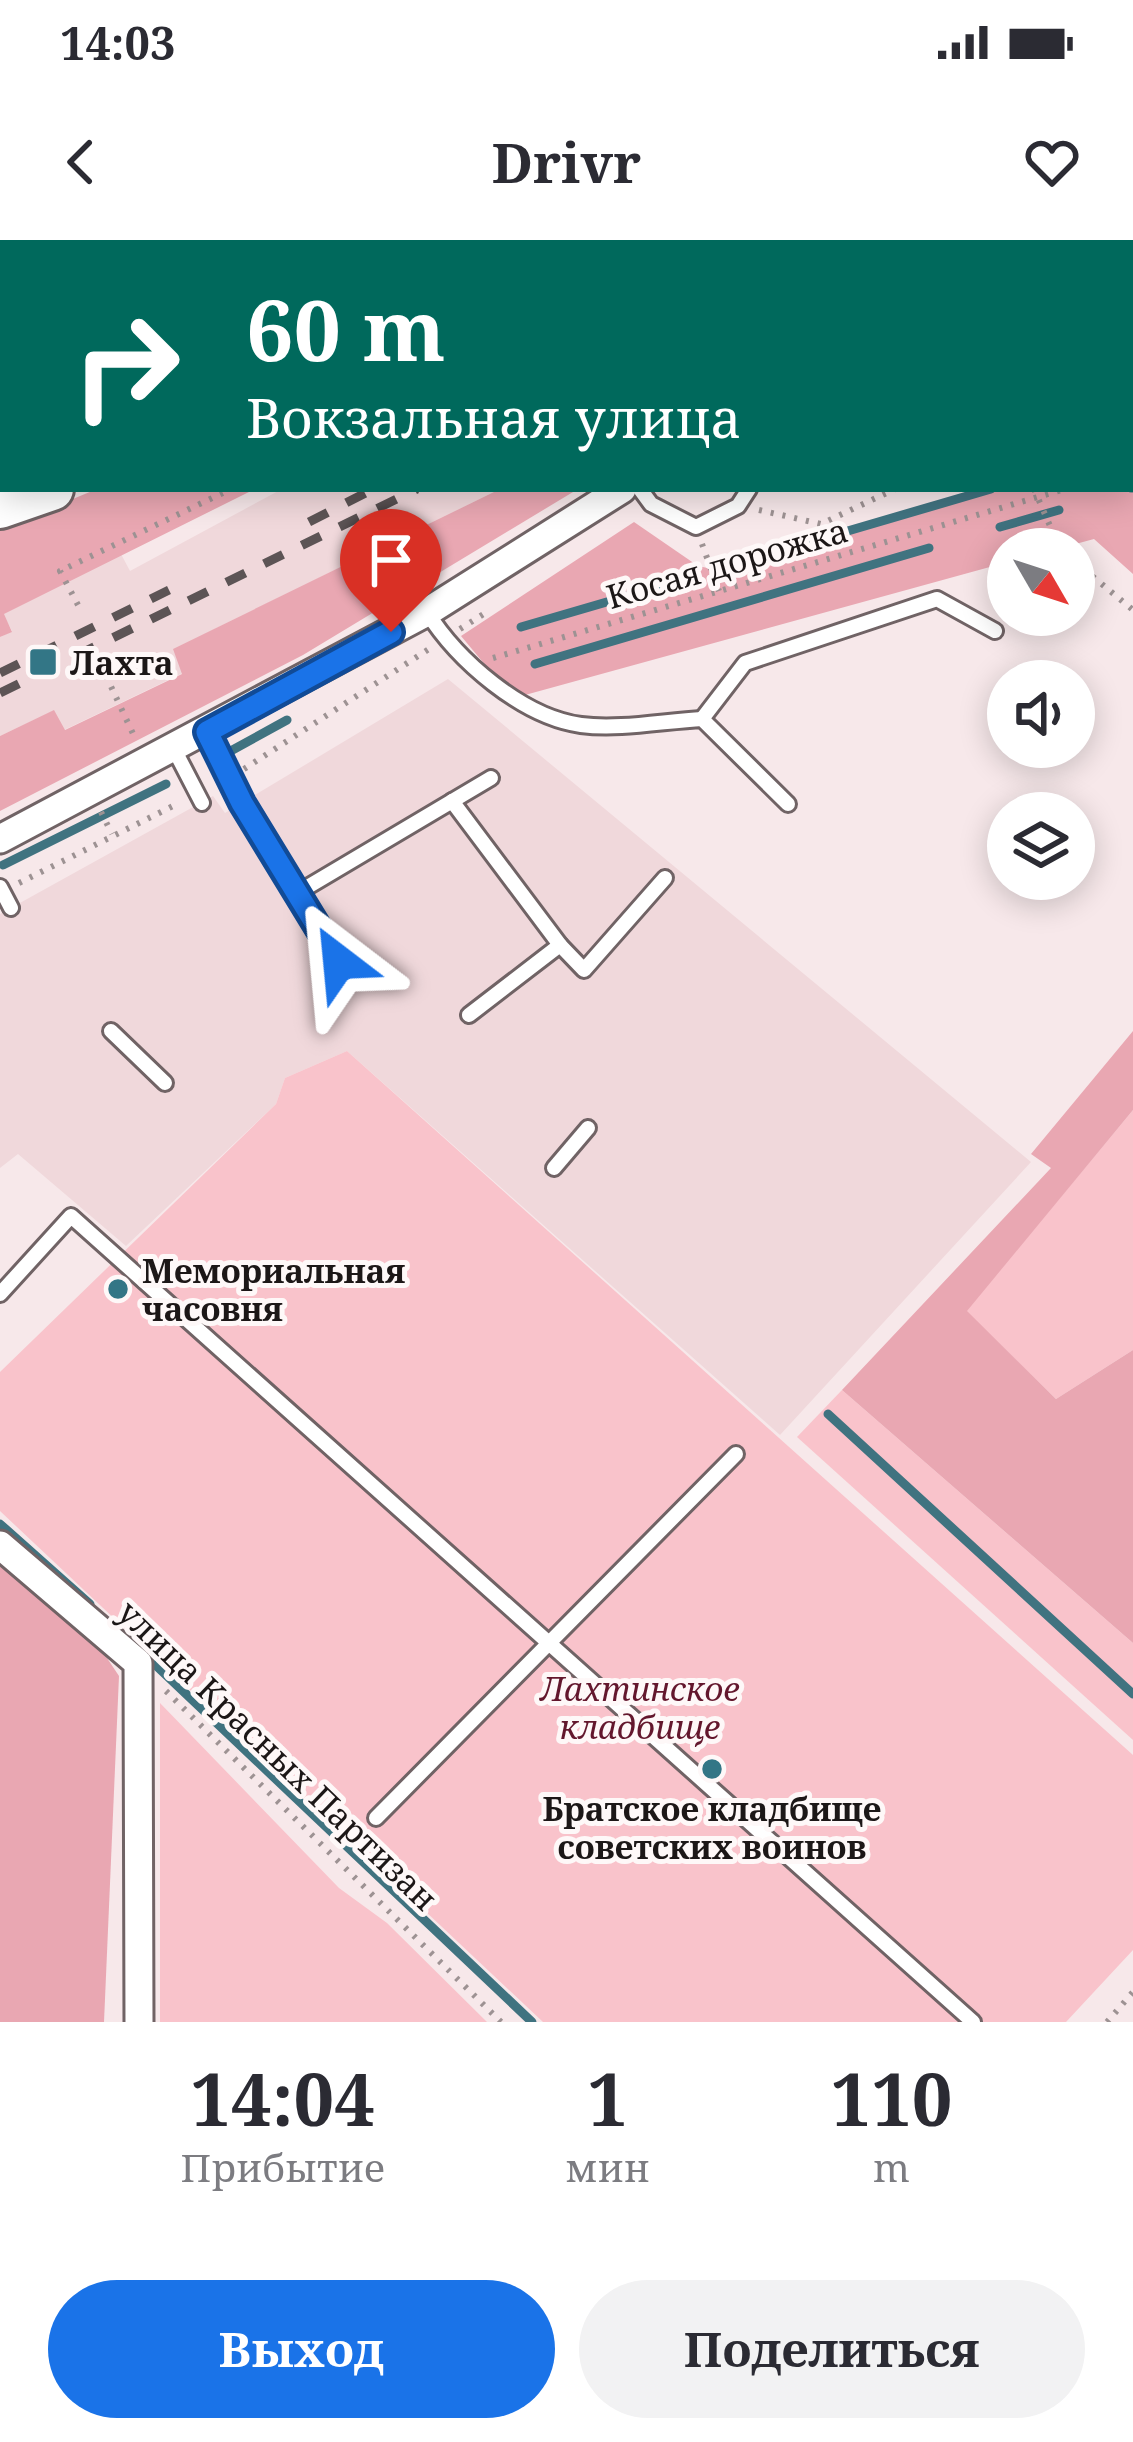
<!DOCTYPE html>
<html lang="ru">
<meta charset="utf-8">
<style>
:root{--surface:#fff;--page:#f2f2f3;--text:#2b2b33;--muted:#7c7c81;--accent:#1a73e8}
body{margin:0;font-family:"Noto Serif",serif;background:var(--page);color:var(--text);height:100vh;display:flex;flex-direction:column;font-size:45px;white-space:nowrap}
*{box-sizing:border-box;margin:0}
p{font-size:39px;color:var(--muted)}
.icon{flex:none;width:66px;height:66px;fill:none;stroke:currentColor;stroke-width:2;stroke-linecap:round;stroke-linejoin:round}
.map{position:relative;height:1782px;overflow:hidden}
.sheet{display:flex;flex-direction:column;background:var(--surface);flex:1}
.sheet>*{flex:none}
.banner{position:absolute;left:0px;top:0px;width:1134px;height:252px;box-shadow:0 6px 30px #0003;background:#00695c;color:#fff;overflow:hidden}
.needle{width:78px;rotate:129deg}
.fabs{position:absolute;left:987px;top:288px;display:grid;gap:24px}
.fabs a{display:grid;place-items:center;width:108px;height:108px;border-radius:50%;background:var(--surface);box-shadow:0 6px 30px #0003;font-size:60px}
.pin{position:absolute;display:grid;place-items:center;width:102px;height:102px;color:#fff;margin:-123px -51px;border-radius:50% 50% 50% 0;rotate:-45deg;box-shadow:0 0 12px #0007}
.pin .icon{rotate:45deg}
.me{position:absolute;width:132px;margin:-66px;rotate:331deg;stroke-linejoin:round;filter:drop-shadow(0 0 9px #0008)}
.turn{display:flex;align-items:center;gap:42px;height:252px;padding:0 48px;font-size:54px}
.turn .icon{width:156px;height:156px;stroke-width:2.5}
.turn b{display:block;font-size:84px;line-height:102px}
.eta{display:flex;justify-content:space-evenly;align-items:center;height:204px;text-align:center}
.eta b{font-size:72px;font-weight:700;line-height:84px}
.primary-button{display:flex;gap:24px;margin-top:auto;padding:24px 48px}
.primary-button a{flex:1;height:138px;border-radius:72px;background:var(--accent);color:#fff;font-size:48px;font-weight:700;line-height:138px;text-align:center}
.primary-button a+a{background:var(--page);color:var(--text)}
.status{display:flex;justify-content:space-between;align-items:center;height:84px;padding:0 60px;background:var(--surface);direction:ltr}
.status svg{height:33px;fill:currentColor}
header{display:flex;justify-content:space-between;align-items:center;height:156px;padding:0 48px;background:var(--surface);font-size:54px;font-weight:700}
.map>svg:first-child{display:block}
.built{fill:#f0d8db}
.green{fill:#f9c3cb}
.forest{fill:#e9a7b2}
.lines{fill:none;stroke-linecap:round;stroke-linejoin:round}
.stream{stroke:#407380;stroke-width:9}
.service-casing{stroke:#706365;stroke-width:20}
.minor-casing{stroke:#706365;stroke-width:33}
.primary-casing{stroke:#706365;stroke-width:48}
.path{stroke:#9d9293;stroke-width:6;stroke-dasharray:3 9;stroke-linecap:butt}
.service{stroke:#fff;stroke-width:14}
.minor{stroke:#fff;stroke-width:27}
.primary{stroke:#fff;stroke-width:42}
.rail{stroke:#5c5455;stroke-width:9;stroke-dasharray:21 21;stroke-linecap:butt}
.route-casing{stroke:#114b97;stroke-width:30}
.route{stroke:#1a73e8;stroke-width:21}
.poi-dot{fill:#337686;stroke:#fef8f8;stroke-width:4.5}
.labels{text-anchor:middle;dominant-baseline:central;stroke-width:10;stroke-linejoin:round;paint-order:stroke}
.street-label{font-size:33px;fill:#1c1717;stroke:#fef8f8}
.poi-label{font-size:33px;font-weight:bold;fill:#1c1717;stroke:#fef8f8;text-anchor:start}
.park-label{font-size:33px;font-style:italic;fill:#63172d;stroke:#fef8f8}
</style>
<div class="status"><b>14:03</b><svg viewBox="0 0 49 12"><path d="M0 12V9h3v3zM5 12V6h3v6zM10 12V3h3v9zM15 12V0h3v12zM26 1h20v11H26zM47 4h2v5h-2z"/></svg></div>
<header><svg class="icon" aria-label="back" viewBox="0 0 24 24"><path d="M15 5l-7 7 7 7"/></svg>Drivr<svg class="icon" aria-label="heart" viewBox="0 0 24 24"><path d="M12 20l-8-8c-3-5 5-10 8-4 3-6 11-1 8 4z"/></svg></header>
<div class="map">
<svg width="1133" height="1782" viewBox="0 0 1133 1782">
<rect width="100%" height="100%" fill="#f7e8ea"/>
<g class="built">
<polygon points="282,249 500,249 174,409 183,433 64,490 53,471 0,496 0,397 12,391 3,374 121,314 130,331"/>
<polygon points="448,439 1031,922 780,1195 347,811 285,838 276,864 126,1006 18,914 0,928 0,674 213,556 225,573"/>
</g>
<g class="green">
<polygon points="347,811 1133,1515 1133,1710 1066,1782 543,1782 0,1271 0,1132 276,864 285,838"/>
<polygon points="1133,870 1133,1110 1056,1159 966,1071"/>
<polygon points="842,1150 1133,1403 1133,1500 797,1197"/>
<polygon points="160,1463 339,1648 387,1683 487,1782 160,1782"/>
</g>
<g class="forest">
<polygon points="1133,208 1133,334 1094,299 1057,309 1008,309 1008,322 525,455 492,433 461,396 634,282 698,326 727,332 997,249 1131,249"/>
<polygon points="97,249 255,249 4,374 12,392 0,397 0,289"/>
<polygon points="500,249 578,249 303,415 0,571 0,496 54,470 65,490 182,434 173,409"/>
<polygon points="1133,791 1133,870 967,1071 1056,1159 1133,1110 1133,1403 842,1150 1051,928 1031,914"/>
<polygon points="0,1326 103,1412 119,1436 104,1782 0,1782"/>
</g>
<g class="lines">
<g class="stream">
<polyline points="1131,208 1133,207"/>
<polyline points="1131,248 1133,248"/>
<polyline points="1000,287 1059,270"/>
<polyline points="718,329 991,249"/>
<polyline points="521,387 689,338"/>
<polyline points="535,424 929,308"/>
<polyline points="227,513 287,480"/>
<polyline points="3,625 166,544"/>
<polyline points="828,1174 1133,1454"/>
<polyline points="0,1284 90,1364"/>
<polyline points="146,1416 532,1782"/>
</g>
<g class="service-casing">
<g id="service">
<polyline points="461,3 464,0"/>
<polyline points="0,112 3,110"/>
<polyline points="640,249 651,264 696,287 738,266 749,249"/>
<path d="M427,372c30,48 95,105 154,113 38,5 83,-4 121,-6l86,85"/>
<polyline points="702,479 745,423 937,359 995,391"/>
<polyline points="207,492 242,563 339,721"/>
<polyline points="174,509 202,563"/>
<polyline points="452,561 560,705 469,775"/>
<polyline points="0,647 11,668"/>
<polyline points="299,652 491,538"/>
<polyline points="560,705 584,730 665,638"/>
<polyline points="111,791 165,843"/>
<polyline points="554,928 588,888"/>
<polyline points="0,1054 71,976 973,1782"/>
<polyline points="376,1578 736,1214"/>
</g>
</g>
<g class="minor-casing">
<g id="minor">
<polyline points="984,3 989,0"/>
<polyline points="0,599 427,372 622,249"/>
<polyline points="0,1305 138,1423 139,1782"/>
</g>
</g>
<g class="primary-casing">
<g id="primary">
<polyline points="519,3 525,0"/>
<polyline points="0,267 52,249"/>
</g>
</g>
<g class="path">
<polyline points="1131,172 1133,172"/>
<polyline points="1131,230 1133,230"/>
<polyline points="1034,249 1060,309"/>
<polyline points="759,270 821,284 895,249"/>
<polyline points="702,304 719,351"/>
<polyline points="1074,321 1133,370"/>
<polyline points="78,365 60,331 231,249"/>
<polyline points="460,389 490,370"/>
<polyline points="493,418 1065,249"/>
<polyline points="101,425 135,498"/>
<polyline points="244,529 429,409"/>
<polyline points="101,572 112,594"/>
<polyline points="19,643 179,563"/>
<polyline points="166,1451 501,1782"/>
<polyline points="1107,1782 1133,1752"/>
</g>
<use href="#service" class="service"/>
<use href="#minor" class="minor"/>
<use href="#primary" class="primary"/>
<g class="rail">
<polyline points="791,3 795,0"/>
<polyline points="814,3 817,0"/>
<polyline points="309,282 373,249"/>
<polyline points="0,433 169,350"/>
<polyline points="0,453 417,249"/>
</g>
</g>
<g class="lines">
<g class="route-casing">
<polyline id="route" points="339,722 242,563 207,492 391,392"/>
</g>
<use href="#route" class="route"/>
</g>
<g class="poi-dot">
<rect x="28" y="407" width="30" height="30" rx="6"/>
<circle cx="118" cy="1049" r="12"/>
<circle cx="712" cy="1529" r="12"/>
</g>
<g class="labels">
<g class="street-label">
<text transform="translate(727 323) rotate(-16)">Косая дорожка</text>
<text transform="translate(278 1515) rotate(44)">улица Красных Партизан</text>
</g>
<g class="poi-label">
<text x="70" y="422">Лахта</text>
<text x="142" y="1030">Мемориальная<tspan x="142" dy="38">часовня</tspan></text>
<text x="712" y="1568" text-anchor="middle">Братское кладбище<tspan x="712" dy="38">советских воинов</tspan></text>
</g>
<g class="park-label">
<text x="640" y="1448">Лахтинское<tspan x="640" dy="38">кладбище</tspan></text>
</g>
</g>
</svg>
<div class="fabs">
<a><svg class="needle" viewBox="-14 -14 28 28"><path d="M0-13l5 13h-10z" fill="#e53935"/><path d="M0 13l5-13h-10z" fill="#7c7c81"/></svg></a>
<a><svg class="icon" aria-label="sound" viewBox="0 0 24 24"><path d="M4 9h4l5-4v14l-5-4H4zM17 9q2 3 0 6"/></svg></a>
<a><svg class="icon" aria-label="layers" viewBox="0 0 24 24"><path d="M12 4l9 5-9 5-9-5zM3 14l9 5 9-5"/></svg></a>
</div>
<div class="pin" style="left:391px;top:392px;background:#d93025"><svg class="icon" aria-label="arrive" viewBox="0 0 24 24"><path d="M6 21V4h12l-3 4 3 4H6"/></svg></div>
<svg class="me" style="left:339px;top:722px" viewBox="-20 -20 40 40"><path d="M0-17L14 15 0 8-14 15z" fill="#1a73e8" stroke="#fff" stroke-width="4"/></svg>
<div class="banner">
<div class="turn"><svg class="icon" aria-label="right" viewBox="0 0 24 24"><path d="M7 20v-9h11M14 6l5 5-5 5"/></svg><div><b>60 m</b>Вокзальная улица</div></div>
</div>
</div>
<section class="sheet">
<div class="eta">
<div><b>14:04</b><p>Прибытие</p></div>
<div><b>1</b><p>мин</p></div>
<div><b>110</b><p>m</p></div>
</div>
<div class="primary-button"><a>Выход</a><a>Поделиться</a></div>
</section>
